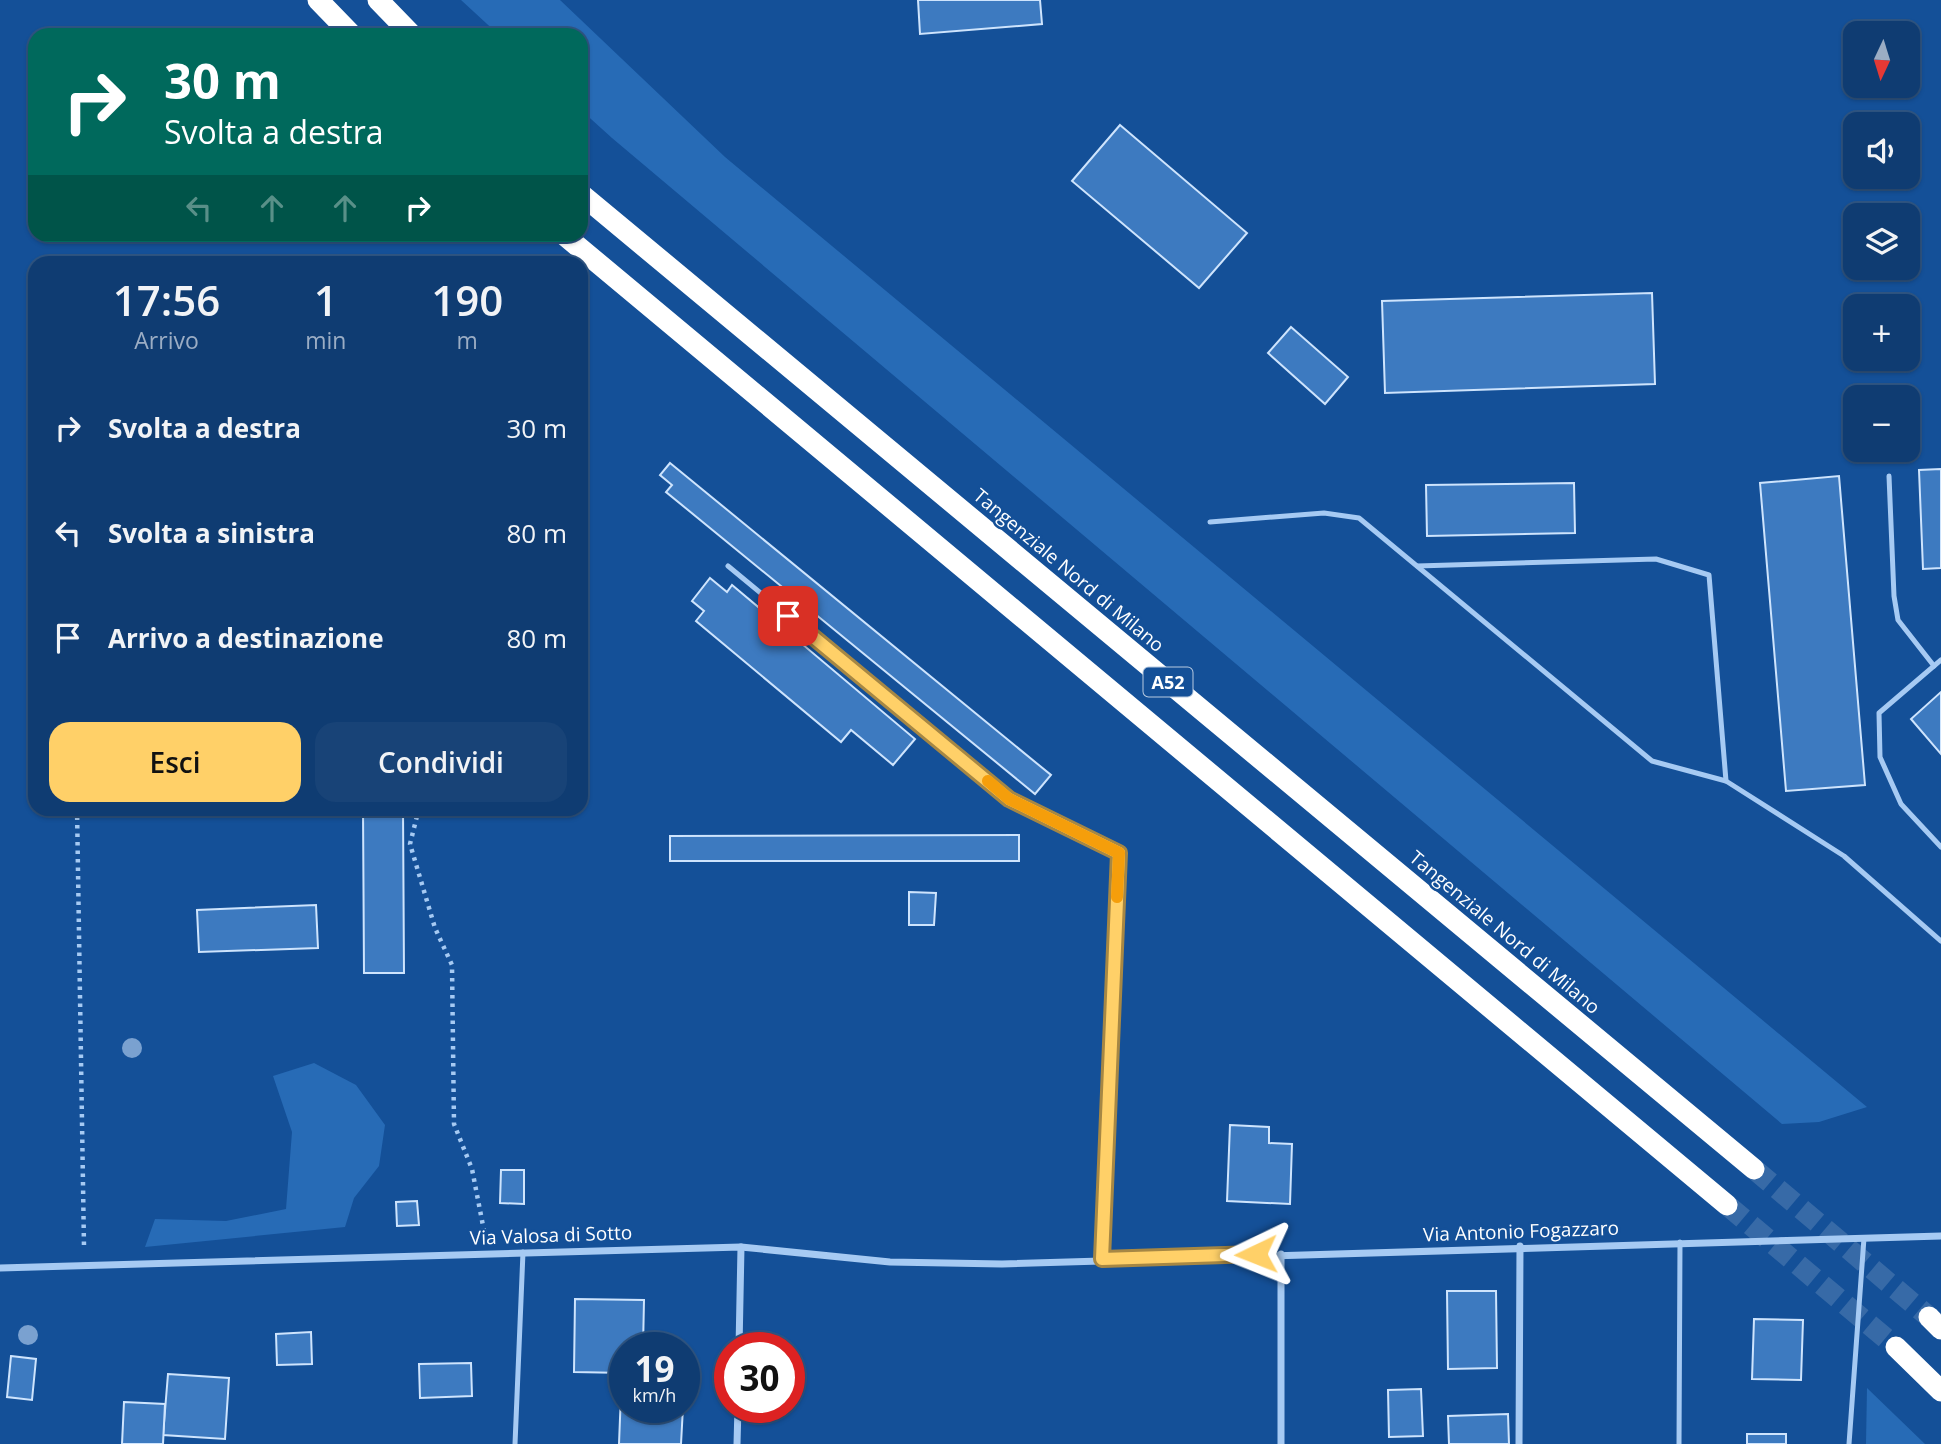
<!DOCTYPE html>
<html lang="it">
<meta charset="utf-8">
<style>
:root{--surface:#0f3c72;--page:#184377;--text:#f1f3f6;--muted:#9badc4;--line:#2f5684;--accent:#ffd068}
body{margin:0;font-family:"Open Sans",sans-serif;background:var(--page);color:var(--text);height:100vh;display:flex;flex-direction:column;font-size:26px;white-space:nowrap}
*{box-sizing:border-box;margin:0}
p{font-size:23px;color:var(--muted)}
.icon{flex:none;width:38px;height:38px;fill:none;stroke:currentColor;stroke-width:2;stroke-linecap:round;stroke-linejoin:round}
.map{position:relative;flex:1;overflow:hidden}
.sheet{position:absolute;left:28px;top:256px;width:560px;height:560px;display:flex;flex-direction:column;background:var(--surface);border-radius:21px;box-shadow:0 2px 5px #0004,0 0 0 2px var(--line)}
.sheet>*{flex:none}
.top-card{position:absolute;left:28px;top:28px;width:560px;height:214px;border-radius:21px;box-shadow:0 2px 5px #0004,0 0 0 2px var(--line);background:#00695c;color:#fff;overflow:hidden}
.needle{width:46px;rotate:184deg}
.fabs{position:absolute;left:1843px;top:21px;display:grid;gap:14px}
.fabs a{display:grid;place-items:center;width:77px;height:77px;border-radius:14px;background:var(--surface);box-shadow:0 2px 5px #0004,0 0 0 2px var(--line);font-size:35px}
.speed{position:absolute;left:609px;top:1332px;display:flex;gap:14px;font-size:35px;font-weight:700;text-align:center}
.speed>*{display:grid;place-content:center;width:91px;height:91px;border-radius:50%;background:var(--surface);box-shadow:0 2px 5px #0004,0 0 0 2px var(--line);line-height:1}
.speed small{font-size:18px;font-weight:400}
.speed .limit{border:10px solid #d22;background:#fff;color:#111}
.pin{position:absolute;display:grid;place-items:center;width:60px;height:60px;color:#fff;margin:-30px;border-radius:14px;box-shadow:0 4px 10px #0006}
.me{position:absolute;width:77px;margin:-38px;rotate:268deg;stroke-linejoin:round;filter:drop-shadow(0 0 5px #0008)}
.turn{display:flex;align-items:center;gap:24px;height:147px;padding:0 21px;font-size:32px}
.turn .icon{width:91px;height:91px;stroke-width:2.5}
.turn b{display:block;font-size:49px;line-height:60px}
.lanes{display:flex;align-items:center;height:66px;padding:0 21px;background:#0003;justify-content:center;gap:35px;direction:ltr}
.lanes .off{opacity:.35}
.eta{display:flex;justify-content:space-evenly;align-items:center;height:119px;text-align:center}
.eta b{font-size:42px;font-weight:600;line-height:49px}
.action{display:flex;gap:14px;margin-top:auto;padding:14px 21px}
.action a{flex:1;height:80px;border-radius:21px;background:var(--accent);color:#111;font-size:28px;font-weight:600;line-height:80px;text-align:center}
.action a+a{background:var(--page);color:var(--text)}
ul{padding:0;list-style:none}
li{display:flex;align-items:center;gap:21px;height:105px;padding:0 21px}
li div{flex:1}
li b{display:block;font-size:26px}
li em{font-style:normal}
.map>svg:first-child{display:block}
.green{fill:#276bb6}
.building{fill:#3d7ac0;stroke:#cee4fd;stroke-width:2}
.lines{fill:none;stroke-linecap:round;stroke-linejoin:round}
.highway-tunnel{stroke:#376aa7;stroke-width:21;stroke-dasharray:21 10;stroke-linecap:butt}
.path{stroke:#a6caf3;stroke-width:4.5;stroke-dasharray:3.5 5;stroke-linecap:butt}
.lane{stroke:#a6caf3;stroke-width:5}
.street{stroke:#a6caf3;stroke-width:7}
.highway{stroke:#fff;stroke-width:21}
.tree{fill:#7aa1d0}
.route-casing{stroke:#a68744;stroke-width:18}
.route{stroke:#ffd068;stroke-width:12}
.slow{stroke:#f59e0b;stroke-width:12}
.labels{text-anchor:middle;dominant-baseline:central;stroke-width:5;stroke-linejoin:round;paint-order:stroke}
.shield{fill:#145098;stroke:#b8cae0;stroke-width:2}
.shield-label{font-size:18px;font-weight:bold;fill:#fff}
.street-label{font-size:19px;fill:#fff;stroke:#145098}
</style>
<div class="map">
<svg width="1941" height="1444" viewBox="0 0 1941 1444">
<rect width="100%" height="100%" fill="#145098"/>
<g class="green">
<polygon points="461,0 560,0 725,157 1867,1107 1819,1122 1782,1124 612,138 581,110 581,35 499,35"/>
<polygon points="314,1063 356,1085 385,1125 379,1166 354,1198 345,1227 145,1247 155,1219 226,1221 286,1209 292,1132 273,1076"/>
<polygon points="1867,1388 1925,1444 1866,1444"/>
</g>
<g class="building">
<polygon points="918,0 1040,0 1042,24 920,34"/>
<polygon points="1120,125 1247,233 1199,288 1072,181"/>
<polygon points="1652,293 1655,384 1385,393 1382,301"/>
<polygon points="1291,327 1348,377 1325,404 1268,353"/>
<polygon points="670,463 1051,775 1035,794 666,492 672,485 660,475"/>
<polygon points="1941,469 1941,568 1923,569 1919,470"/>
<polygon points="1839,476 1865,785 1786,791 1760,483"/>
<polygon points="1574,483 1575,533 1427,536 1426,485"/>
<polygon points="710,578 727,592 732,585 915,739 893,765 851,730 841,742 696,621 704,611 692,601"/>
<polygon points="1941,692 1941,754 1911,719"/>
<polygon points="363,808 403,808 404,973 364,973"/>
<polygon points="1019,835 1019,861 670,861 670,836"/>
<polygon points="909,892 936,893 934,925 909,925"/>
<polygon points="316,905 318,948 199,952 197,910"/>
<polygon points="1230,1125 1269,1127 1269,1143 1292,1144 1290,1204 1227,1201"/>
<polygon points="501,1170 524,1170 524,1204 500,1203"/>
<polygon points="417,1201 419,1225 397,1226 396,1202"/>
<polygon points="1447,1291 1496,1291 1497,1368 1448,1369"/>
<polygon points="575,1299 644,1300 643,1348 625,1348 625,1373 574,1372"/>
<polygon points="1754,1319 1803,1320 1801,1380 1752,1379"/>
<polygon points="311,1332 312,1364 277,1365 276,1334"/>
<polygon points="11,1356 36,1359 32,1400 7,1397"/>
<polygon points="471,1363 472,1396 420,1398 419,1364"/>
<polygon points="168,1374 229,1378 225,1439 163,1435"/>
<polygon points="1421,1389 1423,1436 1389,1437 1388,1390"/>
<polygon points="621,1393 625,1394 625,1407 683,1407 681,1444 619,1444"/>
<polygon points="124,1402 165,1404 163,1444 122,1444"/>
<polygon points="1508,1414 1509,1444 1449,1444 1448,1416"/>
<rect x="1747" y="1434" width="39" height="10"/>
</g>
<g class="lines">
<g class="highway-tunnel">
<polyline points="1754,1169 1929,1317"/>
<polyline points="1727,1205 1896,1347"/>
</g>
<g class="path">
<polyline points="77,808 84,1247"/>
<polyline points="419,808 410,844 435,928 452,965 454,1124 472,1169 485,1236"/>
</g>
<g class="lane">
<polyline points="1889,476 1894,596 1898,620 1934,666"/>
<polyline points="1210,522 1324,513 1359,518 1652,761 1726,781 1844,856 1941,941"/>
<polyline points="728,566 1009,799 1119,853 1102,1259"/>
<polyline points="1417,566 1656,559 1709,575 1726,781"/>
<polyline points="1941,660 1879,713 1880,757 1901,804 1941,847"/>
<polyline points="515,1444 523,1252"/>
<polyline points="1679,1444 1680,1242"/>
<polyline points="1849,1444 1864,1238"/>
</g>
<g class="street">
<polyline points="0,1268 741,1247 890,1262 1002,1264 1941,1236"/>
<polyline points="739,1348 741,1247"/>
<polyline points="737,1444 738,1407"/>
<polyline points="1281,1444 1281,1254"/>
<polyline points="1519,1444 1520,1246"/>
</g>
<g class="highway">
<polyline points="318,0 352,35"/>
<polyline points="378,0 412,35"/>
<polyline points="581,194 1754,1169"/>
<polyline points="563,234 1727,1205"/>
<polyline points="1929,1317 1941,1329"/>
<polyline points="1896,1347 1941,1391"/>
</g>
</g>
<g class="tree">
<circle cx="132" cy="1048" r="10"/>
<circle cx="28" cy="1335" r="10"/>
</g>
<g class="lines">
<g class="route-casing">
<polyline id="route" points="788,616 1009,799 1119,853 1102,1259 1256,1254"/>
</g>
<use href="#route" class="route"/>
<polyline class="slow" points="988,781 1009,799 1119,853 1117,897"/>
</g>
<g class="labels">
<rect class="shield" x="1143.5" y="667.5" width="49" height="29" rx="5"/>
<g class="shield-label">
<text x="1168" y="682">A52</text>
</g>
<g class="street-label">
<text transform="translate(1069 570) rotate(40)">Tangenziale Nord di Milano</text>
<text transform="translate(1505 932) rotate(40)">Tangenziale Nord di Milano</text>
<text transform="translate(1521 1231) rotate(-2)">Via Antonio Fogazzaro</text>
<text transform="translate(551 1235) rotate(-2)">Via Valosa di Sotto</text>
</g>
</g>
</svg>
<div class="fabs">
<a><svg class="needle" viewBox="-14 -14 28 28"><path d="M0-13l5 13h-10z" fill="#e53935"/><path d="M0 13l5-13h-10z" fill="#9badc4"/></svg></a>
<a><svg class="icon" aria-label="sound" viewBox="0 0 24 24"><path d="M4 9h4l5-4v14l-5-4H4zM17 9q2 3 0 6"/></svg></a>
<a><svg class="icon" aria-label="layers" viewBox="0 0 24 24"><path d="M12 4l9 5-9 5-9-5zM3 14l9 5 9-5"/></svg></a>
<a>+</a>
<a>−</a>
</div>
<div class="speed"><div>19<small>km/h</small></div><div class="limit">30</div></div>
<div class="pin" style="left:788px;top:616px;background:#d93025"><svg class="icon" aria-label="arrive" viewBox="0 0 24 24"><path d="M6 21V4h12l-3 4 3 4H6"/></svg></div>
<svg class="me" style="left:1256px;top:1254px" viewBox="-20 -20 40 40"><path d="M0-17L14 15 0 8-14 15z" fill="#ffd068" stroke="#fff" stroke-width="4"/></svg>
<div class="top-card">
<div class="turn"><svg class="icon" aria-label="right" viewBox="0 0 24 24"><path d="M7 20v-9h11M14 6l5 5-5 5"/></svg><div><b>30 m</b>Svolta a destra</div></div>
<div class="lanes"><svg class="icon off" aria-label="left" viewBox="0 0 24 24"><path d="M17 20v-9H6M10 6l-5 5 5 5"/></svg><svg class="icon off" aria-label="ahead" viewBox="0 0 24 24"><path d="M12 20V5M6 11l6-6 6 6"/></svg><svg class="icon off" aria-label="ahead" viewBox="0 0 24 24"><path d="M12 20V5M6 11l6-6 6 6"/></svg><svg class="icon" aria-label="right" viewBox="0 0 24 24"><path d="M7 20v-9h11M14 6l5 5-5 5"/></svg></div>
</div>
<section class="sheet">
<div class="eta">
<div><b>17:56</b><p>Arrivo</p></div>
<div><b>1</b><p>min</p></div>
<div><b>190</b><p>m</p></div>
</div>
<ul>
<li><svg class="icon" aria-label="right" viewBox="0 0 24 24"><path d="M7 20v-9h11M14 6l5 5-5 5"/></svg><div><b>Svolta a destra</b></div><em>30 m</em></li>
<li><svg class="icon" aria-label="left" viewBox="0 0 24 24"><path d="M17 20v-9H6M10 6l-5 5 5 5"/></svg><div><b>Svolta a sinistra</b></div><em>80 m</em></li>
<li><svg class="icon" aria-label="arrive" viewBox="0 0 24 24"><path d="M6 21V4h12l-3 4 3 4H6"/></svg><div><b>Arrivo a destinazione</b></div><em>80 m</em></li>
</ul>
<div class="action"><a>Esci</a><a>Condividi</a></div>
</section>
</div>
